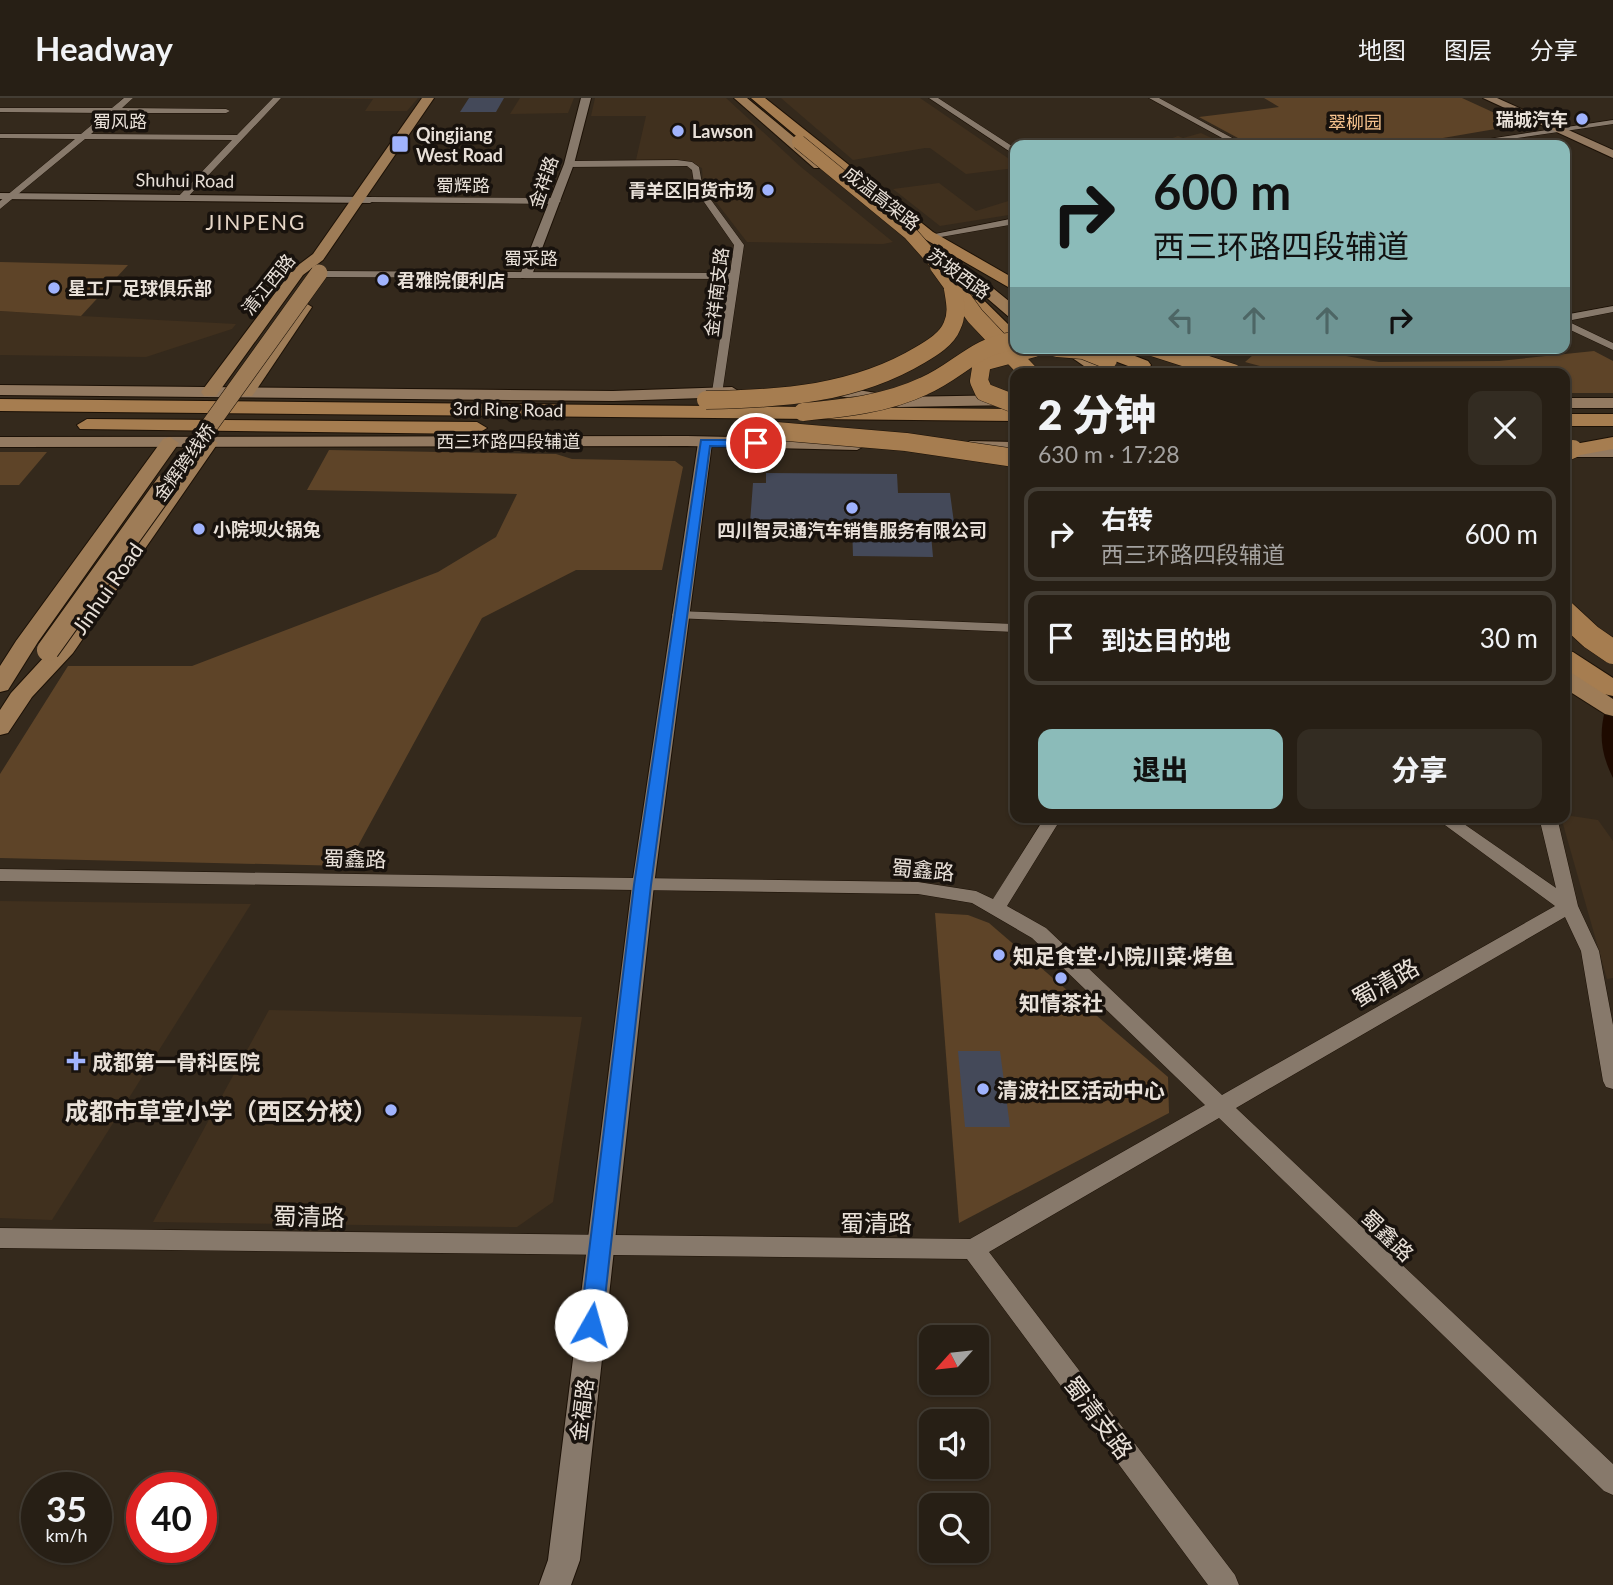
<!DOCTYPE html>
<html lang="zh">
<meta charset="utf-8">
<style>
:root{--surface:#271f15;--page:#332c22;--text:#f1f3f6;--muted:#a4a2a0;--line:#433d34;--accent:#8bbbb9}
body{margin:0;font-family:Lato,"Noto Sans SC",sans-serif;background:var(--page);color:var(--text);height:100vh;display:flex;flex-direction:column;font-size:26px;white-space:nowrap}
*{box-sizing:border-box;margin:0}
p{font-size:23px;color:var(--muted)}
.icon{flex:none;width:38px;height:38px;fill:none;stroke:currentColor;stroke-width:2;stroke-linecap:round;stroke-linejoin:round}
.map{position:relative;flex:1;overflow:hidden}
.panel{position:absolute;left:1010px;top:270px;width:560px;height:455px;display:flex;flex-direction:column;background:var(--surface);border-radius:14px;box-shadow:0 2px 5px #0004,0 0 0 2px var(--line)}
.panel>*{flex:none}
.guide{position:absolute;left:1010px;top:42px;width:560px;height:214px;border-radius:14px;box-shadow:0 2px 5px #0004,0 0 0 2px var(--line);background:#8bbbb9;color:#111;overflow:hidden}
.needle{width:46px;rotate:243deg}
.controls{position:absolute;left:919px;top:1227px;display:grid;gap:14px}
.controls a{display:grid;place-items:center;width:70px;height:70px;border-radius:14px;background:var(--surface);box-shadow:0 2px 5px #0004,0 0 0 2px var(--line);font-size:35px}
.speed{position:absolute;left:21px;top:1374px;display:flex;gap:14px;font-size:35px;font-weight:700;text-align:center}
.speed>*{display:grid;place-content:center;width:91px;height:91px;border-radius:50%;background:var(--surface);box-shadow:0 2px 5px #0004,0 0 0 2px var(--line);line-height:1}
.speed small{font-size:18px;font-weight:400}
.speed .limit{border:10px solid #d22;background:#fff;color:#111}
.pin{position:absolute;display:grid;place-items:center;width:60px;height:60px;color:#fff;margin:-30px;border:4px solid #fff;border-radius:50%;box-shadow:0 2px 7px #0007}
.me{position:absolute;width:77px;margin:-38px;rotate:7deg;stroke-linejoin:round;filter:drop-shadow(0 0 5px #0008)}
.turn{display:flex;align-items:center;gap:24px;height:147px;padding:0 28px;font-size:32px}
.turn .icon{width:91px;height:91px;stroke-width:2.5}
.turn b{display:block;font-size:49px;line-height:60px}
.lanes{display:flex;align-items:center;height:66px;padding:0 28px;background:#0003;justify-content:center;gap:35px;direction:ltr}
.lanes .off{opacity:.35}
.round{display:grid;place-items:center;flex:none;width:74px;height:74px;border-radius:14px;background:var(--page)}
.head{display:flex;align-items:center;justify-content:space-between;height:119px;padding:0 28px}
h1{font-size:42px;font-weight:800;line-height:52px}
.primary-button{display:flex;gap:14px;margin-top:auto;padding:14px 28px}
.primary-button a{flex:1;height:80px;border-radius:14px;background:var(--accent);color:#111;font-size:28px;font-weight:800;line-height:80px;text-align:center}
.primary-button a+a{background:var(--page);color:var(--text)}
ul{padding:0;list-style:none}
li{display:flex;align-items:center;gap:21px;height:94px;margin:0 14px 10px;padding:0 14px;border:4px solid var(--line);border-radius:14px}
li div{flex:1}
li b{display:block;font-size:26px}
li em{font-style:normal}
header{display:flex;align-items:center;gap:42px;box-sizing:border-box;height:98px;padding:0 35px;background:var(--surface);border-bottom:2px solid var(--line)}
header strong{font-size:33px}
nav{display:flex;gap:38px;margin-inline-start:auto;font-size:24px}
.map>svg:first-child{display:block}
.built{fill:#40301e}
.green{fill:#5e4428}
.water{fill:#1e0a00}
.building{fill:#444959}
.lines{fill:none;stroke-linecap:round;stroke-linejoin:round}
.minor-casing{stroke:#1c1106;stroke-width:1}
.tertiary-casing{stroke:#1c1106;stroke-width:2}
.secondary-casing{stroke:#1c1106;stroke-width:2}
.primary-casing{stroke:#1c1106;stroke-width:2}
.trunk-casing{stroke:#1c1106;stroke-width:2}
.minor{fill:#87796b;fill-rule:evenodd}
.tertiary{fill:#87796b;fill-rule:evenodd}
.secondary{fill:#937a61;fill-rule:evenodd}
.primary{fill:#9e7c57;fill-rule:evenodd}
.trunk{fill:#a67d50;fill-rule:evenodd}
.primary-bridge-far1-casing{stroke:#1c1106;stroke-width:18;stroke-linecap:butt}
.primary-bridge-casing{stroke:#1c1106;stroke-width:24;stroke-linecap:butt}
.trunk-bridge-far2-casing{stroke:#1c1106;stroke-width:15;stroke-linecap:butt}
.trunk-bridge-far1-casing{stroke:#1c1106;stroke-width:19;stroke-linecap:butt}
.trunk-bridge-casing{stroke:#1c1106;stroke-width:25;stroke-linecap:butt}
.primary-bridge-far1{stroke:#9e7c57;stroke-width:17}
.primary-bridge{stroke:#9e7c57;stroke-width:22}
.trunk-bridge-far2{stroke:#a67d50;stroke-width:14}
.trunk-bridge-far1{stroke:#a67d50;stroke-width:18}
.trunk-bridge{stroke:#a67d50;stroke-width:24}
.route{fill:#1a73e8;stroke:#114b97;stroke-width:2}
.poi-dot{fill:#a0b3fd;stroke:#18120d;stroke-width:2.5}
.labels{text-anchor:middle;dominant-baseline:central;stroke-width:7;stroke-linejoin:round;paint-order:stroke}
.far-poi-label{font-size:18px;font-weight:bold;fill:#e8e0d8;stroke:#18120d;text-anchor:start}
.far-street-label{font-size:18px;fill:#e8e0d8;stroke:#18120d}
.far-park-label{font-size:18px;fill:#f7c38e;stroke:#18120d}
.far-quarter-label{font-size:21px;letter-spacing:2px;fill:#e5d5c6;stroke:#18120d}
.street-label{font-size:21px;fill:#e8e0d8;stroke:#18120d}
.poi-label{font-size:21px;font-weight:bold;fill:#e8e0d8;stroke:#18120d;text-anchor:start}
.near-street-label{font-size:24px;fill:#e8e0d8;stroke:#18120d}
.near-poi-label{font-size:24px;font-weight:bold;fill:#e8e0d8;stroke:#18120d;text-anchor:end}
</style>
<header>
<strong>Headway</strong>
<nav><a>地图</a><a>图层</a><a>分享</a></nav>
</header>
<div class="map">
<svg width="1613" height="1487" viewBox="0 0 1613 1487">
<rect width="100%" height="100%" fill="#34291c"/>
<g class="built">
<polygon points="294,0 418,0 407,13 365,13 373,1"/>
<polygon points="520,0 574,0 568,15 510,16"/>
<polygon points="595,0 726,0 801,69 893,144 883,146 747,144 703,87 702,70 681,62 636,62 646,18 591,18"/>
<polygon points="781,0 920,0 1015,65 1015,70 966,76 930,50 925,50 853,62"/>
<polygon points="1201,35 1218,43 1206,47 1154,47 1178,38 1183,40"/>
<polygon points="939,85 976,113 1015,101 1015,116 940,128 893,91"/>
<polygon points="0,213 81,218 236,226 232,231 146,259 0,257"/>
<polygon points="1565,717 1598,722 1613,743 1613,880 1607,881 1561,719"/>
<polygon points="0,803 251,806 52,1122 0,1120"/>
<polygon points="269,912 582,919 553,1104 517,1129 153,1124"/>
</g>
<g class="green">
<polygon points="1264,0 1462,0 1510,22 1507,29 1402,47 1251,47 1199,19 1279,9"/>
<polygon points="0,164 128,167 81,218 0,213"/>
<polygon points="1261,250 1303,250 1379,264 1499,263 1594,253 1613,263 1613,295 1565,295 1564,275 1286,275 1245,264"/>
<polygon points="329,352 556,356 572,361 675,363 683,369 662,472 576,472 482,520 347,768 0,760 0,676 68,568 192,568 438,474 496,439 517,396 307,392"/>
<polygon points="0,354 47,354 19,387 0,387"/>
<polygon points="935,815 968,817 989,825 1168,979 1169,1015 959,1125"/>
</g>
<path class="water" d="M1613,585v95c-18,-36 -12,-58 0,-95z"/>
<g class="building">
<polygon points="469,0 504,0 496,14 460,14"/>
<polygon points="766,375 897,376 898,395 950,395 954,425 930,425 933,459 853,458 852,426 750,425 753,385 766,385"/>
<polygon points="958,953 1000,953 1010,1029 965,1029"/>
</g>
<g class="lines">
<g class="minor-casing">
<g id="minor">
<polygon points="124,0 133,0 122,10 226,11 230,13 226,15 116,15 91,36 237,37 273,0 281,0 185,102 177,100 232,42 85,41 0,111 0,103 75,41 0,40 0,36 81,36 106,15 0,14 0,10 112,10"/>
<polygon points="929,0 938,0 1015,50 1015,57"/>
<polygon points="1149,0 1159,0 1245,47 1235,47"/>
<polygon points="1613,22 1613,26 1469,47 1449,47"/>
<polygon points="677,62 692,64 699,69 703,91 744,147 722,296 712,294 729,181 326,179 321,176 326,173 730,175 734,147 695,91 692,72 687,68 569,69 565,66 569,63"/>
<polygon points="370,99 556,100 561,103 556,106 367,104 365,102"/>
<polygon points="1015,120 1015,126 935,140 930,137"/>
<polygon points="1613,208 1613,214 1567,223 1613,245 1613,252 1564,229 1564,217"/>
<polygon points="679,513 1015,526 1015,534 674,520 672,517 674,514"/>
<polygon points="1045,719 1062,719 1007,808 1046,830 1222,997 1555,808 1434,719 1454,719 1556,790 1539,719 1557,719 1578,808 1599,853 1613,927 1613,991 1606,989 1603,983 1581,853 1565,819 1236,1010 1613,1366 1613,1397 1604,1393 1219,1020 989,1154 1235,1477 1239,1487 1208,1487 967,1161 0,1150 0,1130 970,1141 1205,1007 1032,840 972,805 918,796 0,783 0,771 918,784 976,793 993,801"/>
</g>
</g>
<g class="tertiary-casing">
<g id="tertiary">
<polygon points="581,0 591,0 574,66 532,177 522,180 520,177 564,66"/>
<polygon points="0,95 370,99 375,102 370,105 0,101"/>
<polygon points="705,341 712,345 654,787 580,1462 571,1487 539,1487 548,1462 632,787 698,345"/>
</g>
</g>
<g class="secondary-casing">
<g id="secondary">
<polygon points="1483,0 1497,0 1613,52 1613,60"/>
<polygon points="818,285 899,299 1014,297 1015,307 899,309 812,293 810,290"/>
<polygon points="0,287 613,293 732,289 740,294 732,299 613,303 0,297"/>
<rect x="1564" y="300" width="49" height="10"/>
<polygon points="687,338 857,342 866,347 857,352 687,348 0,349 0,339"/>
<polygon points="970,343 1015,344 1015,354 964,352 961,348"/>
<rect x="1564" y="349" width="49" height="10"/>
</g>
</g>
<g class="primary-casing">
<g id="primary">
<polygon points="422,0 434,0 323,162 303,177 216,298 204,298 201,294 204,290 293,171 313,156"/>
<polygon points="734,0 747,0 824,64 824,70 814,70"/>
<polygon points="921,143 983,182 1015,208 1015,221 1009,219 973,188 916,150 914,147"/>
<polygon points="304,204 312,209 255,294 252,298 240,298 237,294 298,206"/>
<polygon points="1058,250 1078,250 1114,275 1094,275"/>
<polygon points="170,339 179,345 38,544 8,592 0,594 0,568 16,543 163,341"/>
<polygon points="209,339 218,345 73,555 32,599 8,635 0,637 0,612 11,595 57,545 202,341"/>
<polygon points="1564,572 1572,574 1613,601 1613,618 1605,616 1564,590"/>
</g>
</g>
<g class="trunk-casing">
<g id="trunk">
<polygon points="751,0 765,0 933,134 1015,181 1015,193 923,140 871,101"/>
<polygon points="949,172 955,174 1015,233 1015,248 1009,247 943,180 941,177"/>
<polygon points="1088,250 1114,250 1148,263 1151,267 1148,271 1136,271 1091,254"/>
<polygon points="0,301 1015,311 1015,323 0,313"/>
<rect x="1564" y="316" width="49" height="12"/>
<polygon points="87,321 477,324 487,330 477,336 80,331 77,327"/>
<polygon points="1613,339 1613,351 1564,360 1564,348"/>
<polygon points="1564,552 1573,554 1613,580 1613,598 1604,596 1564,570"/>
</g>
</g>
<use href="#minor" class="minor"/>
<use href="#tertiary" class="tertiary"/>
<use href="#secondary" class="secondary"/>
<use href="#primary" class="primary"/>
<use href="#trunk" class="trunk"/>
<g class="primary-bridge-far1-casing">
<polyline id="primary-bridge-far1" points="166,388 319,175"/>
</g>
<g class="primary-bridge-casing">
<polyline id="primary-bridge" points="48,552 167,386"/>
</g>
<g class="trunk-bridge-far2-casing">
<polyline id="trunk-bridge-far2" points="799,44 910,135 941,170"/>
</g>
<g class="trunk-bridge-far1-casing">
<g id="trunk-bridge-far1">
<polyline points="939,168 975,218 1029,275"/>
<polyline points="1057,250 1083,252 1108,262"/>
<polyline points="1155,250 1233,275"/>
<path d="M706,302c75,-1 149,-6 214,-45 12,-7 27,-16 32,-29 6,-12 3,-25 1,-37"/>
<polyline points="1015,306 984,294 979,283 982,264 1034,250"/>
<path d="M803,314c42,-4 83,-8 121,-26 35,-15 51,-41 91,-45"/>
<polyline points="776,333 906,344 1015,360"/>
<polyline points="1564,355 1573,351"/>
</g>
</g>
<g class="trunk-bridge-casing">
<polyline id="trunk-bridge" points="1564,514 1591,539 1613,554"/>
</g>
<use href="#primary-bridge-far1" class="primary-bridge-far1"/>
<use href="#primary-bridge" class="primary-bridge"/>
<use href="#trunk-bridge-far2" class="trunk-bridge-far2"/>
<use href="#trunk-bridge-far1" class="trunk-bridge-far1"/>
<use href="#trunk-bridge" class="trunk-bridge"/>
</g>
<polygon class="route" points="701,342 756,342 762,345 756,349 710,348 651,787 602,1227 599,1234 591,1237 583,1234 580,1227 634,787"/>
<g class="poi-dot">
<circle cx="1582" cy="21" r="7"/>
<circle cx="678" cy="33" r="7"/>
<rect x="391" y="37" width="18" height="18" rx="3.5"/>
<circle cx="768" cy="92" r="7"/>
<circle cx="383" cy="182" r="7"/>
<circle cx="54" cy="190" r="7"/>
<circle cx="852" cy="410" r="7"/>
<circle cx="199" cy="431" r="7"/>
<circle cx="999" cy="857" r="7"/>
<circle cx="1061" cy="880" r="7"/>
<path d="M72.5 952.5h7v7h7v7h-7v7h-7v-7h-7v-7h7z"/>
<circle cx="983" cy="991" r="7"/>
<circle cx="391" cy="1012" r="7"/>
</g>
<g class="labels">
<g class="far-poi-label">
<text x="1568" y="21" text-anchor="end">瑞城汽车</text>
<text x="692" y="33">Lawson</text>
<text x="416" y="36">Qingjiang<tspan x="416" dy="21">West Road</tspan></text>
<text x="754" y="92" text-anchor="end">青羊区旧货市场</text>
<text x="397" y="182">君雅院便利店</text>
<text x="68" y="190">星工厂足球俱乐部</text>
<text x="213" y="431">小院坝火锅兔</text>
<text x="852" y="432" text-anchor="middle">四川智灵通汽车销售服务有限公司</text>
</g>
<g class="far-street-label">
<text x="120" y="23">蜀风路</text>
<text transform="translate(185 82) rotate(1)">Shuhui Road</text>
<text transform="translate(543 84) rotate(-71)">金祥路</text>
<text x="463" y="87">蜀辉路</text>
<text transform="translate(882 100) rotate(38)">成温高架路</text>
<text x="531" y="160">蜀采路</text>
<text transform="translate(959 175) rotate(36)">苏坡西路</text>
<text transform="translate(268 186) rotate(-51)">清江西路</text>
<text transform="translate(716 194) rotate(-83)">金祥南支路</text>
<text transform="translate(508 311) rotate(1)">3rd Ring Road</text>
<text x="508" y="343">西三环路四段辅道</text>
<text transform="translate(184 364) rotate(-54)">金辉跨线桥</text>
</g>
<g class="far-park-label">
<text x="1355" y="24">翠柳园</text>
</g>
<g class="far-quarter-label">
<text x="256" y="123">JINPENG</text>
</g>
<g class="street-label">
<text transform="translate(107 490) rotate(-55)">Jinhui Road</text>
<text transform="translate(355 760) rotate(1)">蜀鑫路</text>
<text transform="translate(923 771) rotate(5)">蜀鑫路</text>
<text transform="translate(1388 1137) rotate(44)">蜀鑫路</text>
<text transform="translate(581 1312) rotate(-83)">金福路</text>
</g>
<g class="poi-label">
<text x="1013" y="857">知足食堂·小院川菜·烤鱼</text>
<text x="1061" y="904" text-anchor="middle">知情茶社</text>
<text x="92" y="963">成都第一骨科医院</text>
<text x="997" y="991">清波社区活动中心</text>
</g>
<g class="near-street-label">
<text transform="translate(1385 884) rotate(-30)">蜀清路</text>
<text transform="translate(309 1118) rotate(1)">蜀清路</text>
<text x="876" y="1124">蜀清路</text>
<text transform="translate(1099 1319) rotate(53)">蜀清支路</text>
</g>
<g class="near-poi-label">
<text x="377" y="1012">成都市草堂小学（西区分校）</text>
</g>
</g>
</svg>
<div class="controls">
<a><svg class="needle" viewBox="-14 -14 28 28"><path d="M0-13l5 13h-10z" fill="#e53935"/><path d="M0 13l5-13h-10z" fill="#a4a2a0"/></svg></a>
<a><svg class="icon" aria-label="sound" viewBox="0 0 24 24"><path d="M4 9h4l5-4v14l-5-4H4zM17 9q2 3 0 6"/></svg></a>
<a><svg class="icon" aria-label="search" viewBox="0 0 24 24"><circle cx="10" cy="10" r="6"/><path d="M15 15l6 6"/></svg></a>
</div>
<div class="speed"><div>35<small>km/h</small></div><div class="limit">40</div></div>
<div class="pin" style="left:756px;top:345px;background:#d93025"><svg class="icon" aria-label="arrive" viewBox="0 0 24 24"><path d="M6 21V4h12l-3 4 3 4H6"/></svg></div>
<svg class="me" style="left:591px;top:1227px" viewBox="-20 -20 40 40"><circle r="19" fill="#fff"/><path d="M0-13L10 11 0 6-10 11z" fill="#1a73e8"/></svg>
<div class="guide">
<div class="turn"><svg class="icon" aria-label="right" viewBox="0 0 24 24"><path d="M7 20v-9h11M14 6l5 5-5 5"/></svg><div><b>600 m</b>西三环路四段辅道</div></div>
<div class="lanes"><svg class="icon off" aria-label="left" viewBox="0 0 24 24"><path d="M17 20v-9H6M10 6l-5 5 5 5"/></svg><svg class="icon off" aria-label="ahead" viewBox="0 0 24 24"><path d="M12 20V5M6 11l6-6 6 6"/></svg><svg class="icon off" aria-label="ahead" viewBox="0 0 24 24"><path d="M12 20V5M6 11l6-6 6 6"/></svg><svg class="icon" aria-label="right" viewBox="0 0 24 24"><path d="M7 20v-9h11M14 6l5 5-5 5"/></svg></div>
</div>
<section class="panel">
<div class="head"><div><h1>2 分钟</h1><p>630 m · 17:28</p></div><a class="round"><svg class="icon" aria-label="close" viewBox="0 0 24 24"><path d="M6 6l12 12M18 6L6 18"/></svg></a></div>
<ul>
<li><svg class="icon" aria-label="right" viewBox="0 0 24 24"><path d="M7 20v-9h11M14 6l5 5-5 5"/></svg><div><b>右转</b><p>西三环路四段辅道</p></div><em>600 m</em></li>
<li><svg class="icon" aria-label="arrive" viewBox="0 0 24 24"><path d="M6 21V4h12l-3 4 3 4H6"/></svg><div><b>到达目的地</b></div><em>30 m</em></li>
</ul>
<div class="primary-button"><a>退出</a><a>分享</a></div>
</section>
</div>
